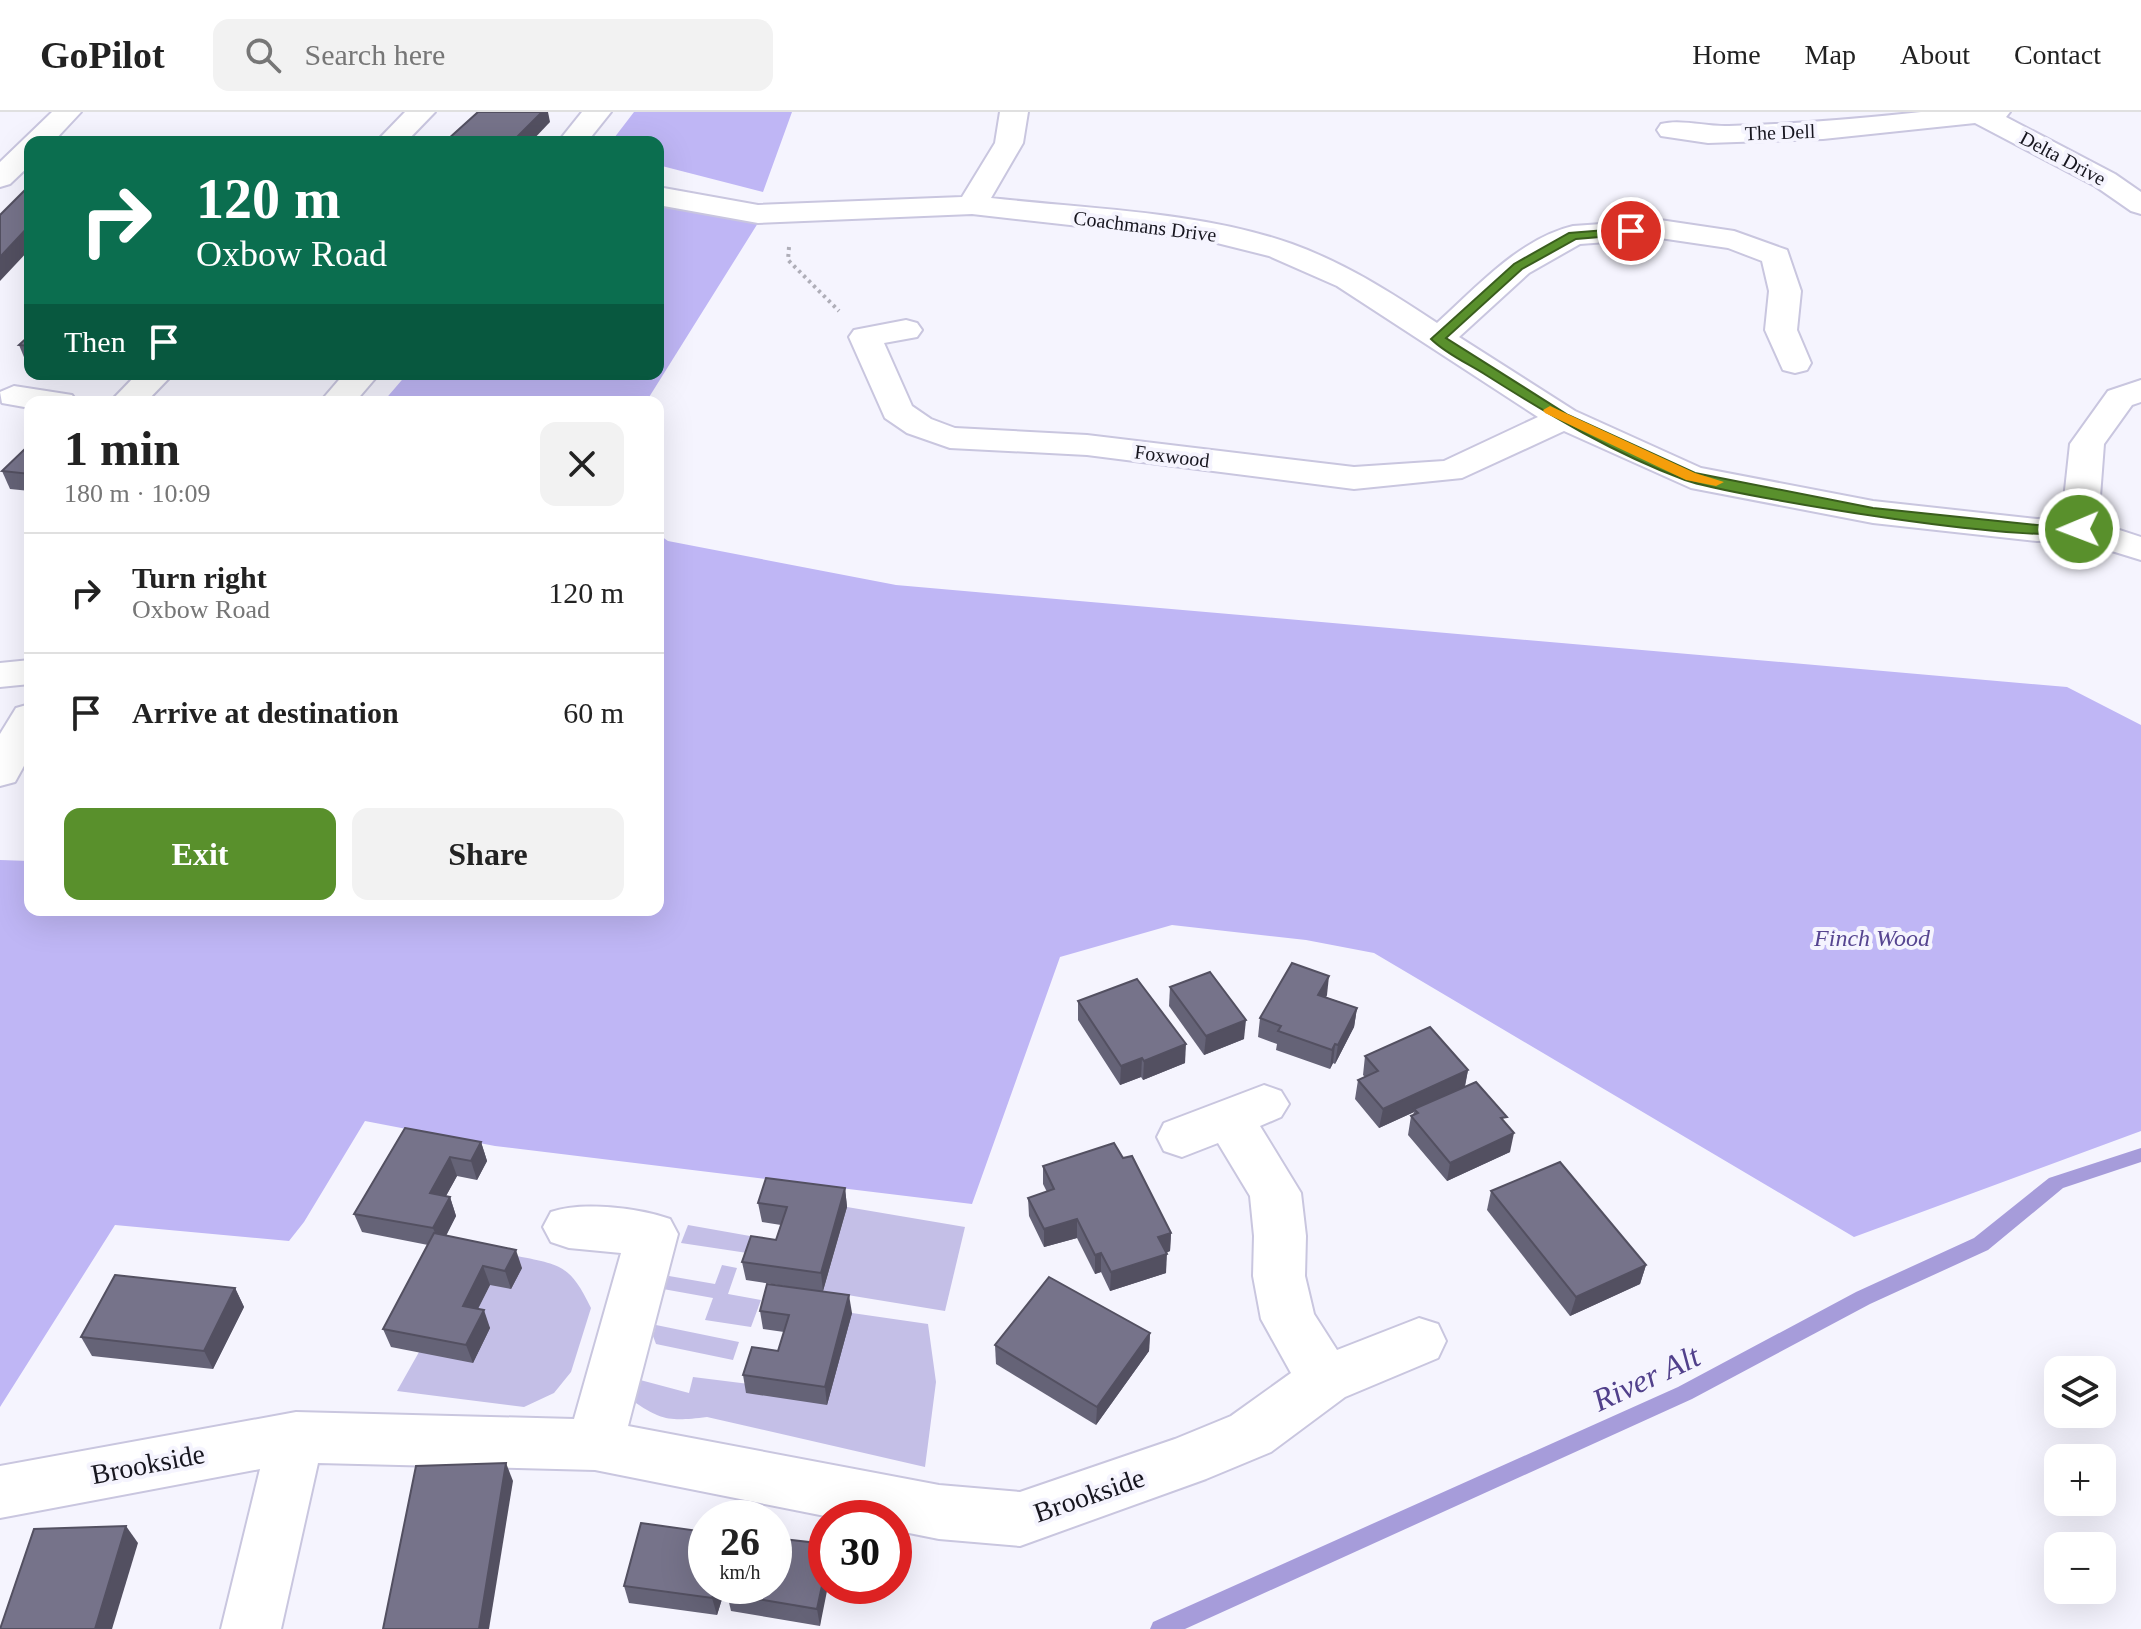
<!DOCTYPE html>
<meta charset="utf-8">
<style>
:root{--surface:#fff;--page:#f2f2f2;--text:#222;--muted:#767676;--line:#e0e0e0;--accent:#59902c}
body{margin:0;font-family:Georgia,serif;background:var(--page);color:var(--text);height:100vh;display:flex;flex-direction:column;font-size:30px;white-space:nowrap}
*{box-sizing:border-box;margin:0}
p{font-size:26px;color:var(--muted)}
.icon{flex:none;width:44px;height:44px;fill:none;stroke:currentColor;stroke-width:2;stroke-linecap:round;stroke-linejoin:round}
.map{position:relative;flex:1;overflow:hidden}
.sheet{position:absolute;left:24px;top:284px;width:640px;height:520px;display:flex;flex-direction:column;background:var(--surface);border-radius:16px;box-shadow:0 8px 32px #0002}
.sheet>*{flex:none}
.hud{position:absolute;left:24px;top:24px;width:640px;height:244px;border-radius:16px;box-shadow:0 8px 32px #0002;background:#0b6e4f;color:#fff;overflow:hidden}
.tools{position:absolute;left:2044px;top:1244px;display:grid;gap:16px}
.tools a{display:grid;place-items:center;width:72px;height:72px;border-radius:16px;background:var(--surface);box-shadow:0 8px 32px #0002;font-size:40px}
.speed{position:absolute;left:688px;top:1388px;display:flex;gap:16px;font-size:40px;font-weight:700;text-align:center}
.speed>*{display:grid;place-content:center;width:104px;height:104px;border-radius:50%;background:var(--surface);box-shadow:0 8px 32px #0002;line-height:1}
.speed small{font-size:20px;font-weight:400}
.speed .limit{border:12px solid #d22;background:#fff;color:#111}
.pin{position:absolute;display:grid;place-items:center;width:68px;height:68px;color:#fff;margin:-34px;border:4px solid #fff;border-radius:50%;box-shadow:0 2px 8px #0007}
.me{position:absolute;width:88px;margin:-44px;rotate:269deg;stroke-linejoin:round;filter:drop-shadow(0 0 6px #0008)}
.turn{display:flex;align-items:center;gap:28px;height:168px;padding:0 40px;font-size:36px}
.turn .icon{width:104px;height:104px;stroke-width:2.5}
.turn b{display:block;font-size:56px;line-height:68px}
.then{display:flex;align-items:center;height:76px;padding:0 40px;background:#0003;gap:16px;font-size:30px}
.round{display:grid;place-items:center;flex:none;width:84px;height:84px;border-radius:16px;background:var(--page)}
.head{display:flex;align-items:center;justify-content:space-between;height:136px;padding:0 40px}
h1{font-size:48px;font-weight:700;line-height:60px}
.primary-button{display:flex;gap:16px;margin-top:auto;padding:16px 40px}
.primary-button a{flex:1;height:92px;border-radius:16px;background:var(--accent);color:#fff;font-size:32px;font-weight:700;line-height:92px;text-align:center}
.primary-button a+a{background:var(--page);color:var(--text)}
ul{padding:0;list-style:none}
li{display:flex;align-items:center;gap:24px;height:120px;padding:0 40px;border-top:2px solid var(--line)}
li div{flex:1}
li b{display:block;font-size:30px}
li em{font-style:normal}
header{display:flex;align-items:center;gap:48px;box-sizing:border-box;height:112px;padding:0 40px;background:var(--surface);border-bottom:2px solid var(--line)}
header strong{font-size:38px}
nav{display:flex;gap:44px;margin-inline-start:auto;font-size:28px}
.search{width:560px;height:72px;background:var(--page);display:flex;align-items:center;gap:20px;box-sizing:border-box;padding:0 28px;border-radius:16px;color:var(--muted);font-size:30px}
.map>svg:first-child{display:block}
.green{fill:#c4bfe7}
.forest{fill:#bfb6f5}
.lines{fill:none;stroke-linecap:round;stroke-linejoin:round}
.stream{fill:#a69cda;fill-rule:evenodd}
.minor-casing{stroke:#c9c6df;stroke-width:4}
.tertiary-casing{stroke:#c9c6df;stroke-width:4}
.path{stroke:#afaeb8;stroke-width:4;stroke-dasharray:3 4;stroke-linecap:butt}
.minor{fill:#fff;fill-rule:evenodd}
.tertiary{fill:#fff;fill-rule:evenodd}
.wall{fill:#656377}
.shaded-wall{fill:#535061}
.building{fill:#76738a;stroke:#535061;stroke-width:2}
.route{fill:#59902c;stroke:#3a5e1d;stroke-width:2}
.slow{fill:#f59e0b}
.labels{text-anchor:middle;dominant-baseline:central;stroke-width:8;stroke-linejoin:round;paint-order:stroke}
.far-street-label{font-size:20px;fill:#17161f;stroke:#f5f4fe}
.park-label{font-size:24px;font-style:italic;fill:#564590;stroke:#f5f4fe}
.near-street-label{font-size:28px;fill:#17161f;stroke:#f5f4fe}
.near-water-label{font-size:32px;font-style:italic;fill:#51408b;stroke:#f5f4fe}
</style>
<header>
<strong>GoPilot</strong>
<div class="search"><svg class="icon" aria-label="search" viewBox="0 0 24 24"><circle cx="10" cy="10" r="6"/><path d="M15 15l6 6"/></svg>Search here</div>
<nav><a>Home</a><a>Map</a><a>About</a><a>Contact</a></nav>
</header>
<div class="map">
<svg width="2141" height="1517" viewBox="0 0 2141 1517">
<rect width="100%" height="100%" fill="#f5f4fe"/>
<g class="green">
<polygon points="847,1095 965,1115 945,1199 823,1179"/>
<polygon points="688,1113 784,1130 780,1146 681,1131"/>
<path d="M517,1144c45,9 53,9 74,52l-20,64 -17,21 -30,14 -127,-16 22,-39 51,-28 20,-39z"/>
<polygon points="722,1153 737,1156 728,1182 761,1188 751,1215 705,1208 713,1186 663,1177 669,1164 715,1172"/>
<path d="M852,1201l76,11 8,58 -11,85 -218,-50c-34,4 -44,5 -74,-16l-4,-24 60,16 4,-16 56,7z"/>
<polygon points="656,1213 739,1230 733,1248 656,1232 653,1224"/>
</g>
<g class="forest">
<polygon points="634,0 792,0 763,80 658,53 658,30 611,30"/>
<polygon points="658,92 758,111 646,290 383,290 407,262 658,262"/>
<polygon points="658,422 668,429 896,473 2067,575 2141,613 2141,1019 1854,1125 1374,841 1306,828 1172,813 1060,845 972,1092 495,1034 365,1009 304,1110 289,1129 115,1113 0,1295 0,748 30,749 30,798 658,798"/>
</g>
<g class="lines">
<polygon class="stream" points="2141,1036 2141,1050 2063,1076 1988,1138 1870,1192 1692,1287 1185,1517 1150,1517 1153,1510 1678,1275 1856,1180 1974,1126 2049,1066"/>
<g class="minor-casing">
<g id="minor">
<polygon points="52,0 81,0 53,30 30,30 30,53 10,72 0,75 0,50"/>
<polygon points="405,0 435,0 406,30 376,30"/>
<path d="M1000,0h28l-5,31 -32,55c97,11 209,13 301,46 53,19 98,48 145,79 40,-36 82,-84 136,-97l87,-6 74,11 53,19 14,41 -4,39 14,33 -4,7 -12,3 -12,-3 -18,-40 4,-39 -7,-30 -34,-13 -68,-10 -80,6 -51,29 -70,64 116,74 126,57 172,33 164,18 25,-1 8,-74 38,-53 33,-11v22l-9,3 -28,39 -6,79 43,14v23l-65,-20 -39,1 -164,-18 -182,-35 -127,-57 -102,47 -108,11 -267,-34 -137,-7 -43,-15 -22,-15 -36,-81 5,-7 52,-10 11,3 5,7 -5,7 -33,6 28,63 19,13 24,9 132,7 267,32 90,-6 94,-44 -201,-131 -68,-30 -64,-16 -233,-26 -214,9 -100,-18v-18l100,18 204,-8 33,-54z"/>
<path d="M1921,0h89l-4,5 109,57 26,18v22l-10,-3 -36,-25 -120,-63 -152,16 -115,4 -47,-7 -4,-6 4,-6c21,-5 46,3 68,2 64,-2 128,-7 192,-14z"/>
<polygon points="137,262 173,262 146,290 110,290"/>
<polygon points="14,274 72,283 77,290 30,290 30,296 2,291 0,280"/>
<polygon points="30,592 30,643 15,670 0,674 0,622 16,596"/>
<path d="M1264,973l17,6 8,13 -8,13 -21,9 41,67 5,43 -1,40 9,38 23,36 82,-32 19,6 8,17 -8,17 -93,39 -74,55 -65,27 -186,67 -81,-7 -45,-9v-12h-59l-240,-48 -277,-7 -37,166h-60l39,-160 -260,49v-52l296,-54 278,7 47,-166 -52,-5 -18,-6 -8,-15 8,-15c31,-11 88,-4 119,7l8,15 -50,192 311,59 81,7 155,-53 56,-23 60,-43 -30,-54 -8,-43 1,-40 -4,-40 -32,-53 -36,14 -18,-6 -7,-14 7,-14z"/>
</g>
</g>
<g class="tertiary-casing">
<g id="tertiary">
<polygon points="582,0 611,0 587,30 558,30"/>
<polygon points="344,262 379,262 355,290 320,290"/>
<polygon points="30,548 30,572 0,575 0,551"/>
</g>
</g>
<polyline class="path" points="789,135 788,148 839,199"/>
<use href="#minor" class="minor"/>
<use href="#tertiary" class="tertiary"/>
</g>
<g class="wall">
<polygon points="30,223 30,251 26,250 19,233"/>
<polygon points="30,332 30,379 10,377 2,359"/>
<polygon points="1170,875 1244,927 1204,943 1169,894"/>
<polygon points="1327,883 1326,885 1357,896 1354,915 1335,952 1333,951 1330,957 1276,938 1277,932 1258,925 1260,906"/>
<polygon points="1078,889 1185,951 1143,968 1141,965 1120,973 1078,908"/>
<polygon points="1365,944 1468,958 1465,975 1505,1011 1510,1040 1447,1069 1408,1023 1411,1004 1413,1003 1414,1000 1379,1016 1355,987 1358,968 1365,965 1363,963"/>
<polygon points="405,1016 481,1030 487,1049 477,1068 457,1064 446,1084 450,1085 456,1104 446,1124 522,1156 511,1177 490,1173 478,1197 490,1216 473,1251 391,1235 383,1217 428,1133 362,1120 354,1102"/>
<polygon points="1123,1046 1171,1121 1170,1139 1166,1141 1166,1161 1110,1179 1101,1160 1095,1162 1077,1126 1044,1135 1029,1104 1028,1086 1047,1080 1043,1072 1043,1054"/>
<polygon points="845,1076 847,1095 823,1179 852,1201 827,1293 746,1281 743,1263 778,1239 784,1220 763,1217 760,1199 797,1176 746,1168 742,1150 776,1128 781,1113 762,1110 758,1091"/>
<polygon points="1491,1079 1646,1153 1640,1172 1570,1204 1487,1098"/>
<polygon points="235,1176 244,1195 213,1257 92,1244 81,1225"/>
<polygon points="1150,1221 1149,1239 1096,1313 996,1252 995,1233"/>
<polygon points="826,1432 820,1514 731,1499 727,1482"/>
<polygon points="624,1474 726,1474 717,1503 629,1491"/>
</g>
<g class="shaded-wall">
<polygon points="542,0 548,0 550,10 531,30 512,30"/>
<polygon points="30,113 30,137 0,169 0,145"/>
<polygon points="1329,864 1327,883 1316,902 1318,883"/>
<polygon points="1357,896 1354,915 1335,952 1338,933"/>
<polygon points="1246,908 1244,927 1204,943 1206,924"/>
<polygon points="1186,932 1185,951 1143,968 1144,949"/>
<polygon points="1335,932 1333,951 1330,957 1332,938"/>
<polygon points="1142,946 1141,965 1120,973 1121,954"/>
<polygon points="1468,958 1464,977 1414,997 1414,1000 1379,1016 1383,997"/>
<polygon points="1514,1021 1510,1040 1447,1069 1450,1051"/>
<polygon points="481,1030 487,1049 477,1068 471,1049"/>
<polygon points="450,1045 457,1064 437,1100 430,1081"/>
<polygon points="845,1076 847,1095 823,1179 821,1161"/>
<polygon points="450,1085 456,1104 440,1135 433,1116"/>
<polygon points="1077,1107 1077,1126 1044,1135 1044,1117"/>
<polygon points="1171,1121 1170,1139 1157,1144 1158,1125"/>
<polygon points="516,1138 522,1156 511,1177 505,1159"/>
<polygon points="1101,1141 1101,1160 1095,1162 1095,1143"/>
<polygon points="1167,1142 1166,1161 1110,1179 1111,1160"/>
<polygon points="1646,1153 1640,1172 1570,1204 1576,1185"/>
<polygon points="483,1154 490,1173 470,1212 463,1194"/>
<polygon points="235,1176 244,1195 213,1257 204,1239"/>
<polygon points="849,1183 852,1201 827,1293 825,1275"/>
<polygon points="484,1198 490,1216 473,1251 466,1233"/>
<polygon points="1150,1221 1149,1239 1096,1313 1097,1295"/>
<polygon points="506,1351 513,1369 489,1517 479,1517"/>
<polygon points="126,1414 138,1431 112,1517 95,1517"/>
<polygon points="826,1455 826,1474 828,1474 820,1514 817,1497"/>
<polygon points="716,1474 726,1474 717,1503 712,1486"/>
</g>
<g class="building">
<polygon points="478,0 542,0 512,30 464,30 447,28"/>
<polygon points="30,73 30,113 0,145 0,103"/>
<polygon points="30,223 30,234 19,233"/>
<polygon points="30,332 30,362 2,359"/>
<polygon points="1292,851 1329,864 1318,883 1357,896 1338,933 1335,932 1332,938 1278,919 1281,914 1260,906"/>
<polygon points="1210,860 1246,908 1206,924 1170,875"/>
<polygon points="1137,867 1186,932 1144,949 1142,946 1121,954 1078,889"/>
<polygon points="1430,915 1468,958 1383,997 1358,968 1378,959 1365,944"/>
<polygon points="1476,970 1507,1005 1501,1006 1514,1021 1450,1051 1411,1004 1418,1001 1414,997"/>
<polygon points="405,1016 481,1030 471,1049 450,1045 430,1081 450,1085 433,1116 354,1102"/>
<polygon points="1114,1031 1123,1046 1132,1044 1171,1121 1158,1125 1167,1142 1111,1160 1101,1141 1095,1143 1077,1107 1044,1117 1028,1086 1054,1077 1043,1054"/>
<polygon points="1560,1050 1646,1153 1576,1185 1491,1079"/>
<polygon points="766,1066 845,1076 821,1161 742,1150 751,1124 776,1128 787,1095 758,1091"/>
<polygon points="434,1121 516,1138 505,1159 483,1154 463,1194 484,1198 466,1233 383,1217"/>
<polygon points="115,1163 235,1176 204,1239 81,1225"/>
<polygon points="1049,1165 1150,1221 1097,1295 995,1233"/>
<polygon points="767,1172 849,1183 825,1275 743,1263 752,1235 778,1239 789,1203 760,1199"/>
<polygon points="506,1351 479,1517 383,1517 416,1354"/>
<polygon points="641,1411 706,1420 706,1474 716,1474 712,1486 624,1474"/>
<polygon points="126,1414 95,1517 0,1517 34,1417"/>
<polygon points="774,1426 826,1432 826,1455 817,1497 727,1482 729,1474 774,1474"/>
</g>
<path class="route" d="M1631,116l4,1v5l-59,5 -54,30 -76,69 122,77 127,58 178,35 164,17 42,-1 7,5c-25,22 -356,-33 -401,-49 -70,-26 -136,-65 -199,-105 -17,-11 -40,-21 -55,-36l83,-75 55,-31z"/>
<polygon class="slow" points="1550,294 1695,361 1724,370 1716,374 1686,368 1545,301 1543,298"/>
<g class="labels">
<g class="far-street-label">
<text transform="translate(1780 20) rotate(-2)">The Dell</text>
<text transform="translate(2063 46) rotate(28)">Delta Drive</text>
<text transform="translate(1145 114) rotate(7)">Coachmans Drive</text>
<text transform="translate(1172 344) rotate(7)">Foxwood</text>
</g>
<g class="park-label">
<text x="1872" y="826">Finch Wood</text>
</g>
<g class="near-street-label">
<text transform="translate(148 1352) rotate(-11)">Brookside</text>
<text transform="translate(1089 1383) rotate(-19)">Brookside</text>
</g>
<g class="near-water-label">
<text transform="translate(1646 1266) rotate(-25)">River Alt</text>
</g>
</g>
</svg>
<div class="tools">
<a><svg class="icon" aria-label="layers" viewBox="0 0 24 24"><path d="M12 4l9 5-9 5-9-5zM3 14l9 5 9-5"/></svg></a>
<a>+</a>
<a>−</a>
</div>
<div class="speed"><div>26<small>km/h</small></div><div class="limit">30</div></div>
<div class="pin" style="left:1631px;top:119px;background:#d93025"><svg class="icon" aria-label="arrive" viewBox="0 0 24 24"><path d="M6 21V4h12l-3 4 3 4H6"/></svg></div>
<svg class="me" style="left:2079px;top:417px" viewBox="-20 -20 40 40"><circle r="17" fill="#59902c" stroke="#fff" stroke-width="3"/><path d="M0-11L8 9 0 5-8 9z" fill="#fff"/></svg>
<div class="hud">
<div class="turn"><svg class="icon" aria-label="right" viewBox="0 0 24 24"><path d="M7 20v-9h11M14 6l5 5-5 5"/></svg><div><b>120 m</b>Oxbow Road</div></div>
<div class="then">Then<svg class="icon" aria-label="arrive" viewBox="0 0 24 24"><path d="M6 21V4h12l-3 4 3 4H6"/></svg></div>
</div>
<section class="sheet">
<div class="head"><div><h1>1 min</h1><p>180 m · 10:09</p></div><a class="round"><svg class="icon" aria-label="close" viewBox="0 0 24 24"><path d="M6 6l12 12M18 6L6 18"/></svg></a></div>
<ul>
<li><svg class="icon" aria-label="right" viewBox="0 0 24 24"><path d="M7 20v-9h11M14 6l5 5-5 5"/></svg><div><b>Turn right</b><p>Oxbow Road</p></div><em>120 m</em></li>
<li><svg class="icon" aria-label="arrive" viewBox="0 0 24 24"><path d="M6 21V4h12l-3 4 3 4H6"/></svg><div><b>Arrive at destination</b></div><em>60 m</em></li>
</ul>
<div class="primary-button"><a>Exit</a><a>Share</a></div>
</section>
</div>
